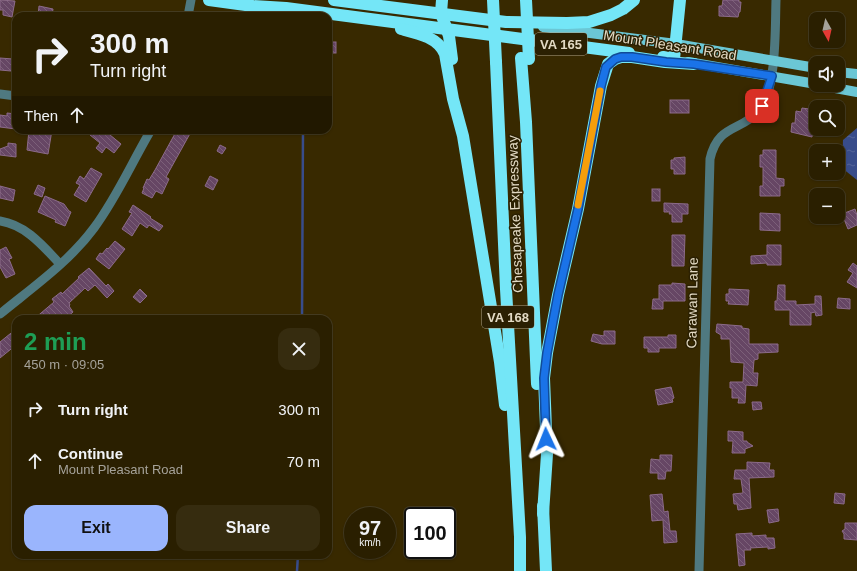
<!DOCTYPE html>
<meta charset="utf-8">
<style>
:root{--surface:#2a1f00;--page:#362c0f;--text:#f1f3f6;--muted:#a5a299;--line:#463d22;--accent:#9ab5fd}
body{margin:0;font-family:Helvetica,sans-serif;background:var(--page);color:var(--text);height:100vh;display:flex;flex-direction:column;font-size:15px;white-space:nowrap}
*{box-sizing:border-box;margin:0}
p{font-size:13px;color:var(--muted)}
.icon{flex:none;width:22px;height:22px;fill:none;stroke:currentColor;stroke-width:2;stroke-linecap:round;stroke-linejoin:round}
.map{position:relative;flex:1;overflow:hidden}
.panel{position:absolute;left:12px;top:315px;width:320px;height:244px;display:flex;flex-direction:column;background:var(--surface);border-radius:12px;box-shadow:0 1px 3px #0004,0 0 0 1px var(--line)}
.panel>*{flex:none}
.guide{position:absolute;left:12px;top:12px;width:320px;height:122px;border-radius:12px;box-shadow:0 1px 3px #0004,0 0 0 1px var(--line);background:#2a1f00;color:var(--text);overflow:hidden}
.needle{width:26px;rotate:172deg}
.tools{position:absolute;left:809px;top:12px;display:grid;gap:8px}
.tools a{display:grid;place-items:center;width:36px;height:36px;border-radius:8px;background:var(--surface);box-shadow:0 1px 3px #0004,0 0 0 1px var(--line);font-size:20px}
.speed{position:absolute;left:344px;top:507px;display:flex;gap:8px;font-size:20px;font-weight:700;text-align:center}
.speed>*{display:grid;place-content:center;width:52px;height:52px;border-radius:50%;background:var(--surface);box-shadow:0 1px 3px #0004,0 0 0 1px var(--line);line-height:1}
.speed small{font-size:10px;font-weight:400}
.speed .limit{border:2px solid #111;border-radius:6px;background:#fff;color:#111}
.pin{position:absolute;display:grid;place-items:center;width:34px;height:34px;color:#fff;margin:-17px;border-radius:8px;box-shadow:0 2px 6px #0006}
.me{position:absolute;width:44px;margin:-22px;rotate:358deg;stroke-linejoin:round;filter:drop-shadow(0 0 3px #0008)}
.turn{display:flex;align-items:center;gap:14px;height:84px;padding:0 12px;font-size:18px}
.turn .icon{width:52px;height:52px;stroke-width:2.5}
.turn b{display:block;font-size:28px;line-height:34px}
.then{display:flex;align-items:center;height:38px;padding:0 12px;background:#0003;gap:8px;font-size:15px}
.round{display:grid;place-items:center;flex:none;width:42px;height:42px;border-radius:12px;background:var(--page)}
.head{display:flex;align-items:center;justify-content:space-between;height:68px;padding:0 12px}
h1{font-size:24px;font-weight:800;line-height:30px;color:#1e9e55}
.button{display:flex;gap:8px;margin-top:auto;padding:8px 12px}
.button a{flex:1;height:46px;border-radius:12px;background:var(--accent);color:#111;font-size:16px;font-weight:800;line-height:46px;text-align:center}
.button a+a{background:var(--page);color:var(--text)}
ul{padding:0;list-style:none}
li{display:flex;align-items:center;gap:12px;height:52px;padding:0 12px}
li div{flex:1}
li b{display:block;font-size:15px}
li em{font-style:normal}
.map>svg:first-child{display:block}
.water{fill:url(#water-ripples)}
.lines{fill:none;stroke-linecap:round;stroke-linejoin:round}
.stream{stroke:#384c8a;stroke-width:2.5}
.building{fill:url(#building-back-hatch);stroke:#8c6b8a}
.minor{stroke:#4f7980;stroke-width:9}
.major{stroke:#6bc7d5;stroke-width:10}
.highway{stroke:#74e6f7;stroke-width:12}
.highway-bridge{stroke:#74e6f7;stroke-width:12}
.route-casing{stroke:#114b97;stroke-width:10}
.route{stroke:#1a73e8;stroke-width:7}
.slow{stroke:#f59e0b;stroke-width:7}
.labels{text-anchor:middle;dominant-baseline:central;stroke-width:3;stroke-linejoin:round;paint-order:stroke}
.shield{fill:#2b2002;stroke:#aca28a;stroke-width:1}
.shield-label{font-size:13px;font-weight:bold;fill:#e3dac4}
.street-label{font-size:14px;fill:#e3dac4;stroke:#2b2002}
</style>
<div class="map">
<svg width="857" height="571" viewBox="0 0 857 571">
<defs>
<pattern id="water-ripples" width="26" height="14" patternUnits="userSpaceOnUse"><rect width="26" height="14" fill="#384c8a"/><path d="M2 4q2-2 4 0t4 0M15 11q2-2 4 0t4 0" fill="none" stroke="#556599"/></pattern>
<pattern id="building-back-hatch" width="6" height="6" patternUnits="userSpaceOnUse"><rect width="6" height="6" fill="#664664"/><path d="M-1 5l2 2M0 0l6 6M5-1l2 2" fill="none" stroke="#7c6079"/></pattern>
</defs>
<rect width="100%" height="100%" fill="#382900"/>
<polygon class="water" points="857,128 857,180 842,168 843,140"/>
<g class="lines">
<g class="stream">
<polyline points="302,319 303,130"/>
<polyline points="297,571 298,555"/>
</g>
</g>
<g class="building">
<polygon points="0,0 15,1 12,17 3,15 3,10 0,10"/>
<polygon points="723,0 739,0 739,2 741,2 740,12 739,12 738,17 719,16 719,6 722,6"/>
<polygon points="39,6 53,9 52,16 38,16"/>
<rect x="328" y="42" width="8" height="11"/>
<polygon points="0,58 13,59 11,71 0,70"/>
<rect x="670" y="100" width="19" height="13"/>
<polygon points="802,108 816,110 812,137 791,132 792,123 795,123 796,111 801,112"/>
<polygon points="7,113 16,114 16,129 0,127 0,115 7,116"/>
<polygon points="29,130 52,130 48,154 27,150"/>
<polygon points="94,130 104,130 121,144 114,153 106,147 102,153 96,148 100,143 90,135"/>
<polygon points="177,130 192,130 166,177 169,179 162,194 156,191 152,198 142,193 144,188 143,188 147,179 149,180 155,170"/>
<polygon points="8,143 16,144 16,157 0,155 0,149 8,146"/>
<polygon points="220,145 226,148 222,154 217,151"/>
<polygon points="763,150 776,150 776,178 784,179 784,186 780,186 780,196 760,196 760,186 763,186 763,167 760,167 760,155 763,155"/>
<polygon points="685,157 685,174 674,174 674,169 671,169 671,160 674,160 674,158"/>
<polygon points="91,168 102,174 86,202 74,195 80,185 76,183 80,176 84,179"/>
<polygon points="210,176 218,180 213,190 205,186"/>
<polygon points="38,185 45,188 42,197 34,194"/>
<polygon points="0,186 15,190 13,201 0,198"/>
<rect x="652" y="189" width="8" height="12"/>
<polygon points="45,196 64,204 69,211 71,212 65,226 55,222 56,220 38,212"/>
<polygon points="664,203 688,204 688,214 682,214 682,222 672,222 672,214 669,214 670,212 664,212"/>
<polygon points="133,205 151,217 150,218 163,226 159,231 149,225 147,228 140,223 132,236 122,229 132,213 129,212"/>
<polygon points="855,209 857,215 857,225 848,229 842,214"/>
<polygon points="760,213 780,214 780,231 760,230"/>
<polygon points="672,235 685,235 684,266 672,266"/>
<polygon points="115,241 125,249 109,269 96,259 100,253 102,254 107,248 108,249"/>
<polygon points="767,245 781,245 781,265 767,265 767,263 751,264 751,256 767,255"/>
<polygon points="6,247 12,258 9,259 15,274 6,278 0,267 0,250"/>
<polygon points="853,263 857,266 857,288 847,282 853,273 848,270"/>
<polygon points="89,268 106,286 108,284 114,291 107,298 95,285 88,291 85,288 69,303 70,305 69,306 73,312 65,319 34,319 54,302 52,299 61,292 62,294 79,278 78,277"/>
<polygon points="672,283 685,284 685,301 663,301 663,309 652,309 653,299 659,299 659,285 672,285"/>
<polygon points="778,285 785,285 785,301 796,301 796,305 815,304 815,296 821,296 822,315 816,316 815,312 811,313 811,325 790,325 790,310 775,310 775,301 777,301"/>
<polygon points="140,289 147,296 140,303 133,297"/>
<polygon points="729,289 749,290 748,305 728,304 729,301 726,301 726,294 729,294"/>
<polygon points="838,298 850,299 850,309 837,308"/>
<polygon points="717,324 742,326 742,328 749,329 749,344 778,344 778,352 758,353 758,359 754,360 753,373 758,373 757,386 746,385 745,403 738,403 739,398 732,398 732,388 730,388 730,382 743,382 744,363 731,362 730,339 721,339 721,335 716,332"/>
<polygon points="16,329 16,345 0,358 0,342"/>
<polygon points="604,331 615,331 615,344 602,344 591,341 593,334 604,336"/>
<polygon points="668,335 676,335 676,348 659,348 659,352 648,352 648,348 644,348 644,337 668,337"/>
<polygon points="671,387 674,398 672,399 673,402 658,405 655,390"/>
<polygon points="752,402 761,402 762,409 753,410"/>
<polygon points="728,431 743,432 743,441 747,441 747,442 753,446 745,449 745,453 732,453 733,441 728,441"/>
<polygon points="660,455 672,455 671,471 666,471 665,479 658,479 658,473 650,473 651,459 660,460"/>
<polygon points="747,462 770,463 769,470 774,470 774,477 749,478 751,508 738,510 737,504 734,504 733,494 743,493 741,479 734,479 735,470 747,470"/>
<polygon points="835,493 845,494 844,504 834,503"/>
<polygon points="662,494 664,512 668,511 670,531 676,531 677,542 664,543 663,520 652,521 650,495"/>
<polygon points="778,509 779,521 769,523 767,510"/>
<polygon points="845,523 857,523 857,540 844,539 844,534 842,531 845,529"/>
<polygon points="752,533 752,536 766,535 766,538 774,538 775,548 768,549 768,547 750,548 751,550 744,550 745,565 739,566 736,534"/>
</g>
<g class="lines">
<g class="minor">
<polyline points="188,16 191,0"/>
<polyline points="0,94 16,96"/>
<path d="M0,221c26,4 43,25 60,43"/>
<path d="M0,314c33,-27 69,-52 94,-86 23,-31 38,-66 57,-98"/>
<path d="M699,571l11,-412c8,-35 30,-27 49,-48 18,-22 16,-83 17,-111"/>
</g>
<g class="major">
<polyline points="543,27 676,44 816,68"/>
<polyline points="688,62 816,84"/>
<polyline points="838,72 857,74"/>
<polyline points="819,85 857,92"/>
</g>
<g class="highway">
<polyline points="209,0 253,6 286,8 629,53"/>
<polyline points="334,0 506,22 567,23 589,22 611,15 623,9 634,0"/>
<polyline points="442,0 441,13 449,36 452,59"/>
<path d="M401,29c16,4 37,8 44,25l8,45 10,37 37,226 5,43"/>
<polyline points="663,57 674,59 680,0"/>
<polyline points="521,58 526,122 537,384"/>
<polyline points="496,62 506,289 520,537 520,571"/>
<polyline points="543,506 546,571"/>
<polyline points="543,514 547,454 544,378 547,353 558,295 578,209 601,86 608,64 615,59 621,57 632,57 665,62 694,64"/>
</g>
<g class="highway-bridge">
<polyline points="493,0 496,62"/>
<polyline points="526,0 529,59"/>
</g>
</g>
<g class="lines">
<g class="route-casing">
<polyline id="route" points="546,439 544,378 547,353 558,295 578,209 601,86 606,67 615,59 621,57 632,57 666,62 694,64 772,76 762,106"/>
</g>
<use href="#route" class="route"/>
<polyline class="slow" points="578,205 600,91"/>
</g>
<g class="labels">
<g class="shield">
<rect x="535" y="33" width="52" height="22" rx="3"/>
<rect x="482" y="306" width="52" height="22" rx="3"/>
</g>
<g class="shield-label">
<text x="561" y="44">VA 165</text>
<text x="508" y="317">VA 168</text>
</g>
<g class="street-label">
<text transform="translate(670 45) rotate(9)">Mount Pleasant Road</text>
<text transform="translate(515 214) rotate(-92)">Chesapeake Expressway</text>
<text transform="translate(692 303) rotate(-89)">Carawan Lane</text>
</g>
</g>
</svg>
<div class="tools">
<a><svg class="needle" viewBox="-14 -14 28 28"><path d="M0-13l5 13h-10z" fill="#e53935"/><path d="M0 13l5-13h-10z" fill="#a5a299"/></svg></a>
<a><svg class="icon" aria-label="sound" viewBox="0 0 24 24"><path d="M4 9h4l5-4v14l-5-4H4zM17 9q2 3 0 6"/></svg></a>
<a><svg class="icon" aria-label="search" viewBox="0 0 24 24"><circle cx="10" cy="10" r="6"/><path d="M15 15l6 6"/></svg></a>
<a>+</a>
<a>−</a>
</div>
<div class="speed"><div>97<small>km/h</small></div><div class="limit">100</div></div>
<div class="pin" style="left:762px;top:106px;background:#d93025"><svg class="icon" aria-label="arrive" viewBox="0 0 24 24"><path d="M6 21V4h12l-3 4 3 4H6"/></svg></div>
<svg class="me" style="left:546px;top:439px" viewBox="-20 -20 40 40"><path d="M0-17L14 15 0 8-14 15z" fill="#1a73e8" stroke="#fff" stroke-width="4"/></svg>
<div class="guide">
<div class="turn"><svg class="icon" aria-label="right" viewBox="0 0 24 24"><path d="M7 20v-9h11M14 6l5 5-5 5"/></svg><div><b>300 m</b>Turn right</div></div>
<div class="then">Then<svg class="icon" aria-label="ahead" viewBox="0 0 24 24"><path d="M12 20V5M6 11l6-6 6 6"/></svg></div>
</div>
<section class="panel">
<div class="head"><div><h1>2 min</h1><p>450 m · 09:05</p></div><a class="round"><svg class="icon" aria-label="close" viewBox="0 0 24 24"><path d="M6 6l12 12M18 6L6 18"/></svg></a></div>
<ul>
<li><svg class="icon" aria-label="right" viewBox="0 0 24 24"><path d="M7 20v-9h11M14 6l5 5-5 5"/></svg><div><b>Turn right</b></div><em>300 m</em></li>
<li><svg class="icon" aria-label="ahead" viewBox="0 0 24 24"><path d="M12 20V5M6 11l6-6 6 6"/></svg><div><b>Continue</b><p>Mount Pleasant Road</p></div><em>70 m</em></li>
</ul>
<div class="button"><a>Exit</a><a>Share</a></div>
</section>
</div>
